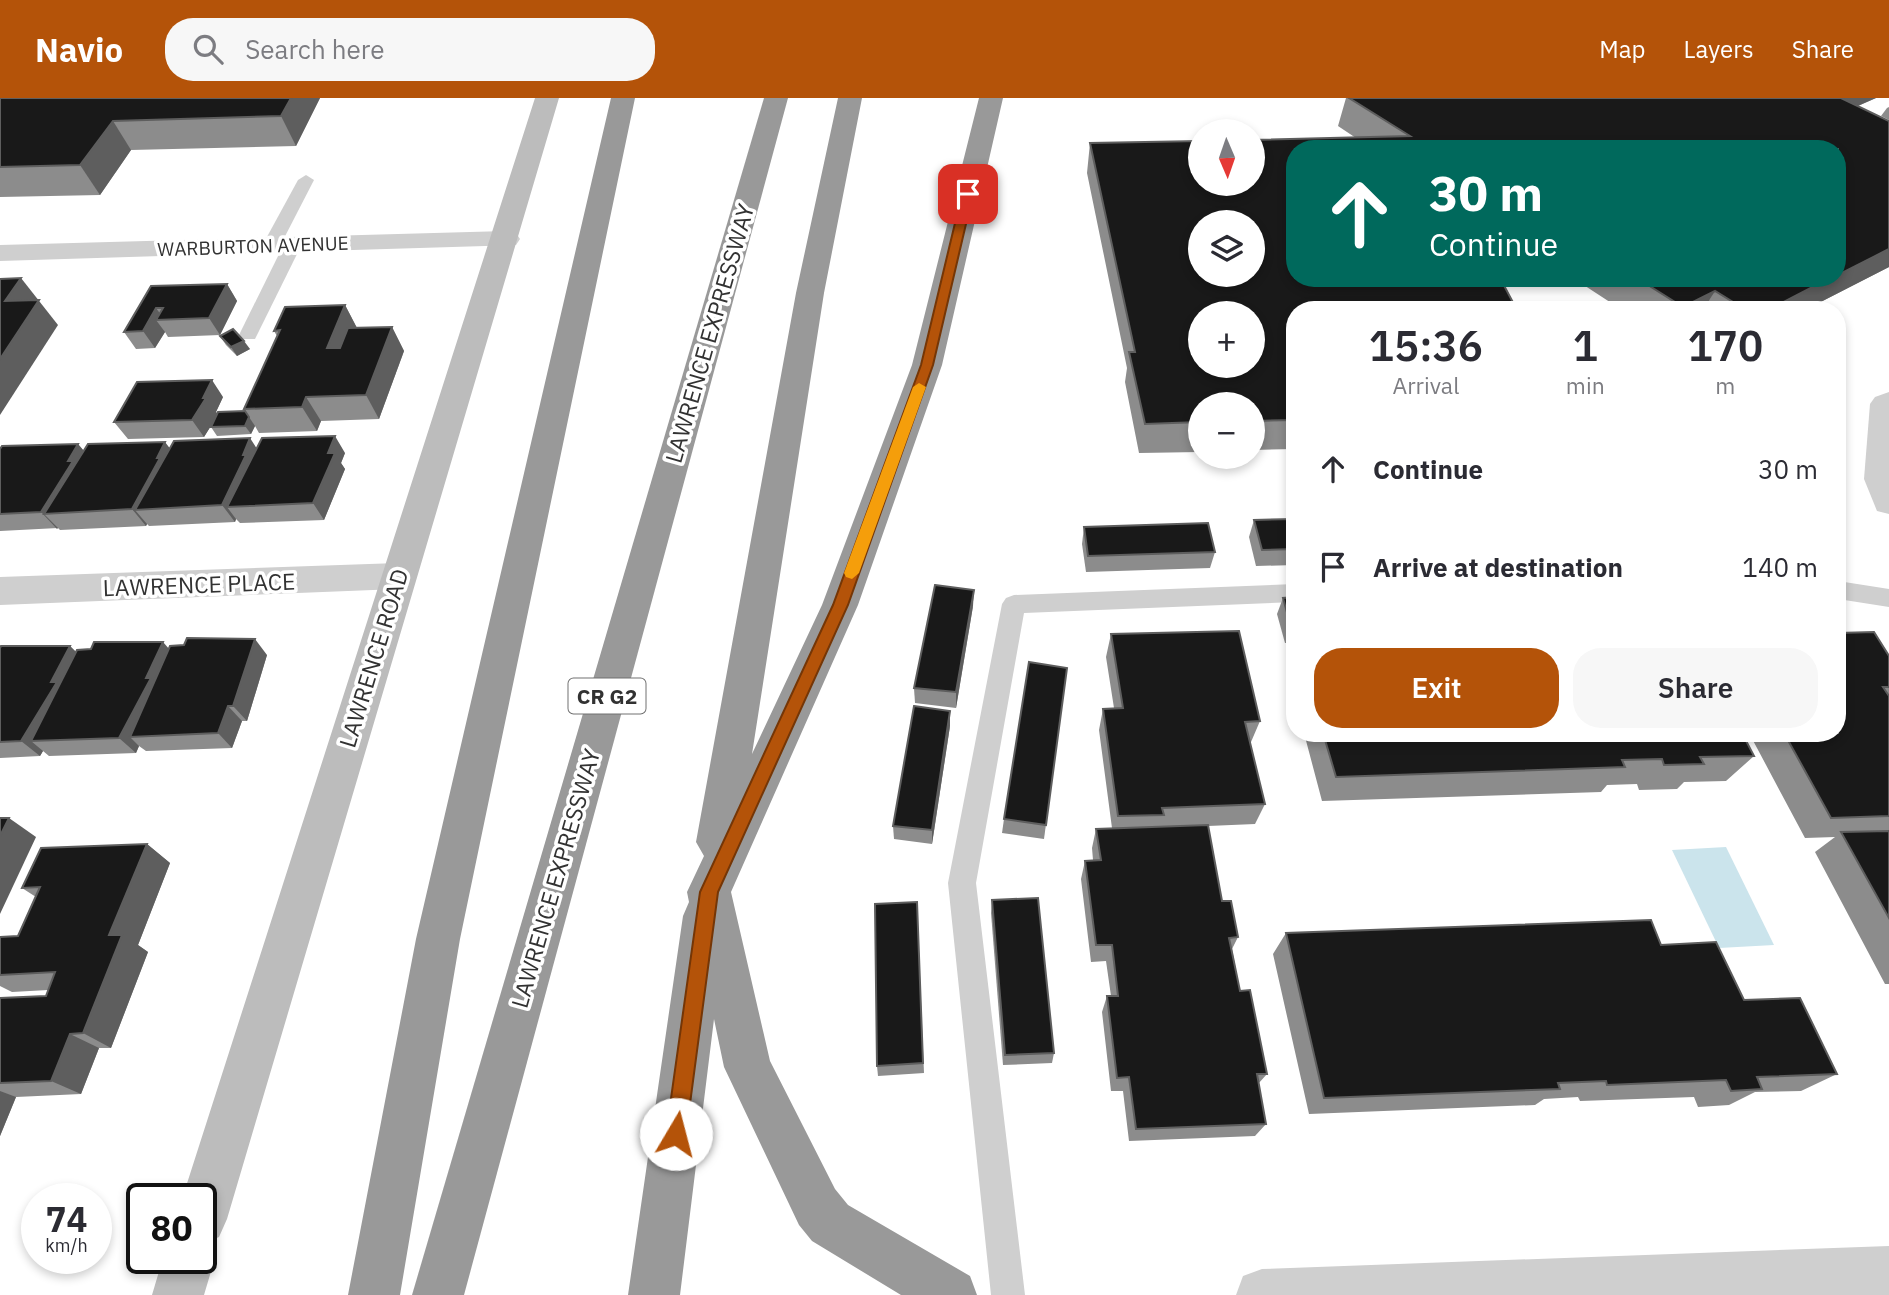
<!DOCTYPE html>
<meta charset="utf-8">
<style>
:root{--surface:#fff;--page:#f7f7f7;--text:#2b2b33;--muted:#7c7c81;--accent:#b45309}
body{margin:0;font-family:"IBM Plex Sans",sans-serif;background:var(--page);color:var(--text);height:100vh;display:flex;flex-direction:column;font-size:26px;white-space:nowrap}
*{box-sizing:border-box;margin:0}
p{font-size:23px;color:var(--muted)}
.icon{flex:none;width:38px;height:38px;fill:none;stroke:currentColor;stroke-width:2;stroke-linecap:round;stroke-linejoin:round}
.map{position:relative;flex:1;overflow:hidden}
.drawer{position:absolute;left:1286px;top:203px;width:560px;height:441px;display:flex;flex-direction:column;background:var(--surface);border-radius:28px;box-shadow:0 4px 10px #0003}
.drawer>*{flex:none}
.hud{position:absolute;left:1286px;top:42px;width:560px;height:147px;border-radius:28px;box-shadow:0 4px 10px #0003;background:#00695c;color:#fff;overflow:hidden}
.needle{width:46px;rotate:178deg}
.tools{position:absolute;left:1188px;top:21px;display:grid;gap:14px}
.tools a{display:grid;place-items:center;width:77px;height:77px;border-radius:50%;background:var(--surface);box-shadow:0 4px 10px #0003;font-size:35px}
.speed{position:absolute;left:21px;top:1085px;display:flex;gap:14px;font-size:35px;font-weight:700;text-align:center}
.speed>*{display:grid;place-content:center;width:91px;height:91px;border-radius:50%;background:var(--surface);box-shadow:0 4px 10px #0003;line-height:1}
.speed small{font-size:18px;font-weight:400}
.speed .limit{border:4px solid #111;border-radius:10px;background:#fff;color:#111}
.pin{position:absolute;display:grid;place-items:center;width:60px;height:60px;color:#fff;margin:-30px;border-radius:14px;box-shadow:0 4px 10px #0006}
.me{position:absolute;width:77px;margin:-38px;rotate:8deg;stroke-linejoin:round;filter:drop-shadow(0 0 5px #0008)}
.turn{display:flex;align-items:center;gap:24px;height:147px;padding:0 28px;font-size:32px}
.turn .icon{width:91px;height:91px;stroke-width:2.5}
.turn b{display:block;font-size:49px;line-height:60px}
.eta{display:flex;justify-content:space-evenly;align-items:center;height:119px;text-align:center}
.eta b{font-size:42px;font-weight:600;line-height:49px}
.action{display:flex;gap:14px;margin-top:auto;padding:14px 28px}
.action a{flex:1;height:80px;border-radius:28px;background:var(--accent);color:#fff;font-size:28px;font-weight:600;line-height:80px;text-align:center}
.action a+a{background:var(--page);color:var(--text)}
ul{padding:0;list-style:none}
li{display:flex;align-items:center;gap:21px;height:98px;padding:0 28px}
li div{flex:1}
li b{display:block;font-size:26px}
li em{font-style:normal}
header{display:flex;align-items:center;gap:42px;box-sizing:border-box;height:98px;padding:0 35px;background:var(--accent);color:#fff}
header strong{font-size:33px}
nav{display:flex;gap:38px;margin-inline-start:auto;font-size:24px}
.search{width:490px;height:63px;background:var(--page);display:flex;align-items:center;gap:18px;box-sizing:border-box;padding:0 24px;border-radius:28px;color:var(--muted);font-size:26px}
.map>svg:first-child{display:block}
.water{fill:#cbe4ec}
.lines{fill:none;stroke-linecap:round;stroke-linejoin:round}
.lane{fill:#cfcfcf;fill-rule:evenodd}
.street{fill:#cfcfcf;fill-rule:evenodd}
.secondary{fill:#bcbcbc;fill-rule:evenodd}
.highway{fill:#999;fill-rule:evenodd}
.wall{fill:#8c8c8c}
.shaded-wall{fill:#5e5e5e}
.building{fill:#191919;stroke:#5e5e5e;stroke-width:2;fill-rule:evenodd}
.route{fill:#b45309;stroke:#753606;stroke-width:2}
.slow{fill:#f59e0b}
.labels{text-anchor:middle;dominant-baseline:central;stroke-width:7;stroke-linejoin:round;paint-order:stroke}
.far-street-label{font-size:19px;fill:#323232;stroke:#fff}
.shield{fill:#fff;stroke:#707070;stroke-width:2}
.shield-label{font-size:21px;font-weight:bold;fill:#323232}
.street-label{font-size:23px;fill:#323232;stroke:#fff}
</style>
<header>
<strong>Navio</strong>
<div class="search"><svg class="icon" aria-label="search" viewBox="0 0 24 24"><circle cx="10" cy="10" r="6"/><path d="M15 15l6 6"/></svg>Search here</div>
<nav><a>Map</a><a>Layers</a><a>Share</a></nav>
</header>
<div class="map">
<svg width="1889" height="1197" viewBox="0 0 1889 1197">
<rect width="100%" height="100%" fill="#fff"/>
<polygon class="water" points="1726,749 1774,847 1719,850 1672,752"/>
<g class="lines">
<g class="lane">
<polygon points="306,77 314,82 280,148 277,152 265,152 262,148 298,82"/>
<polygon points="292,143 301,148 257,237 255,241 241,241 239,237 283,148"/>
<polygon points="1838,483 1889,491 1889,509 1838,501"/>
<polygon points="1295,486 1295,504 1024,515 976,785 1025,1197 991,1197 948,785 1002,506 1006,500 1014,497"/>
</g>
<g class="street">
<polygon points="506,133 516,135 520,141 516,147 0,163 0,147"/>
<polygon points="1889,294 1889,416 1877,413 1864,381 1870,306 1875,299"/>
<polygon points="398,465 411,468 416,478 411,488 398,491 0,507 0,479"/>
<polygon points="1889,1148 1889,1197 1236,1197 1243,1178 1262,1171"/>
</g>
<polygon class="secondary" points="535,0 559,0 227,1121 219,1139 208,1144 215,1160 204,1197 152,1197 163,1160 201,1160 201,1101 182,1101"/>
<g class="highway">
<polygon points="611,0 635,0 460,841 400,1197 348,1197 416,841"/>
<polygon points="764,0 788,0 464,1197 412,1197"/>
<polygon points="838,0 862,0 824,195 752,656 822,507 912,267 979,0 1003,0 942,267 858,507 731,794 770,963 835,1091 848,1107 970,1178 977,1197 901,1197 812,1143 799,1127 724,969 714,921 680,1197 628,1197 683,818 689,804 687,794 704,758 696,744 796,195"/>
</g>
</g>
<g class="wall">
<polygon points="0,0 320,0 296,48 131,52 100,97 0,99"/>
<polygon points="1346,0 1876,0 1858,8 1889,23 1889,169 1805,212 1622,212 1573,180 1838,180 1838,51 1295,51 1295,351 1253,352 1253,306 1200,306 1200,354 1139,355 1125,284 1127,270 1087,75 1090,45 1356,40 1338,28"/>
<polygon points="1889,9 1889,22 1881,18 1887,10"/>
<polygon points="227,186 237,203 220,237 168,239 165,234 155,250 136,251 124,234 151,188"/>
<polygon points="345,207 357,230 392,229 404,253 379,321 321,323 317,333 259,335 255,328 251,336 217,338 211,329 214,322 204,339 128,341 114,324 223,299 216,314 217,316 245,313 244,311 277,238 274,233"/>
<polygon points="220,238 250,251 237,258 226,247"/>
<polygon points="78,346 84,353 170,350 257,351 345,355 341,365 345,371 324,422 240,425 236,421 235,424 149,428 147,426 146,428 60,432 58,430 0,433 0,351"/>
<polygon points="1295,421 1295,467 1256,468 1249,439 1254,422"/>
<polygon points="1084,429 1215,454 1210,470 1086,474 1082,446"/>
<polygon points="1295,499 1295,545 1285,545 1277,516 1283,500"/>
<polygon points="973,508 956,610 915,605 914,590"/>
<polygon points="1111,536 1260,623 1251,644 1250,644 1265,706 1255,726 1208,728 1222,803 1238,839 1232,851 1240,893 1267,976 1258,986 1266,1026 1255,1038 1129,1043 1123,993 1111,993 1102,914 1107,898 1111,898 1106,863 1091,864 1081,781 1085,763 1093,762 1092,750 1096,731 1112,730 1099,632 1103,611 1114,610 1106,559"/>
<polygon points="70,548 76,554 169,551 267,557 247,623 242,623 232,650 146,653 139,648 136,655 49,658 43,653 40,658 0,660 0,550"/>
<polygon points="1889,558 1889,886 1885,886 1815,754 1835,739 1805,740 1749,635 1838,635"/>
<polygon points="1067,570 1044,741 1002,735 1004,721"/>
<polygon points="1295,585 1295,603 1292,592"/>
<polygon points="950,628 932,746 894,741 893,728"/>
<polygon points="1304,635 1742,635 1754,658 1726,683 1684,684 1677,691 1639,692 1637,686 1607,687 1601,694 1322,703"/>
<polygon points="147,746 170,765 138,847 148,854 111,950 99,950 81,996 16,999 0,1038 0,900 46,898 48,892 12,894 0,888 0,839 18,838 36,799 22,790"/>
<polygon points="992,802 1054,955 1052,965 1003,967 991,815"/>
<polygon points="917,804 924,975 878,978 877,968"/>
<polygon points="1286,835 1661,847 1744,902 1837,976 1801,993 1755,994 1729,1007 1698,1009 1694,999 1580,1003 1578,999 1544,1001 1535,1007 1309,1016 1273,856"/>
</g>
<g class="shaded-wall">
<polygon points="291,0 320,0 296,48 281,18"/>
<polygon points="1833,0 1876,0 1816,26"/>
<polygon points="113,23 131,52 100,97 80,67"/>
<polygon points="1889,151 1889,169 1805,212 1768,212 1830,180 1838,180 1838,177"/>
<polygon points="21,180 58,227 0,317 0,261 5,203"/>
<polygon points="227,186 237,203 220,237 209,220"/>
<polygon points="1715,193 1703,212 1682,212 1683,209"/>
<polygon points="345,207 358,232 340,275 327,250"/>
<polygon points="156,210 164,221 156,222 165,234 155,250 143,233"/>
<polygon points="392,229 404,253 379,321 366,297"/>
<polygon points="244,243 250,251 237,258 231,249"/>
<polygon points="212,282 223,299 216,314 218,317 204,339 192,322"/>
<polygon points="306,299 321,323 317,333 302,309"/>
<polygon points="249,319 255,328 251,336 245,328"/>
<polygon points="335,338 345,355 341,365 345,371 324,422 313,405 328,355"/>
<polygon points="250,340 261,357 227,409 236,421 235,424 222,407"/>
<polygon points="165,344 178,361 135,412 147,426 146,428 132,411"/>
<polygon points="78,346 92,363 44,416 58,430 57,431 41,414"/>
<polygon points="974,492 973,508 956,610 956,594"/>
<polygon points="255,541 267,557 247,623 233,608"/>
<polygon points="163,544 177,560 130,639 139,648 136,655 119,640"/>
<polygon points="70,548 86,564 31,643 43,653 40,658 21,643"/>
<polygon points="228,608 242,623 232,650 218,635"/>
<polygon points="950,613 950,628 932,746 932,732"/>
<polygon points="9,720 36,739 0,816 0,738"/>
<polygon points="147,746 170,765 138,847 148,854 111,950 83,935 109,837"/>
<polygon points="70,936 99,950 81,996 51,983"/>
<polygon points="0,993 16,999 0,1038"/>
</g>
<g class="building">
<polygon points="0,0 291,0 281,18 113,23 80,67 0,69"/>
<path d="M1349,0h492l48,23v128l-51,26v-126h-408l-4,-3 1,3h-132v129h205l17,32h-222v110l-42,1v-17h-53v18l-55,2 -16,-72h6l-45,-209 110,-2v43h53v-44l157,-4zM1200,124h53v53h-53zM1200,215h53v53h-53z"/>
<polygon points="21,180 5,203 39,202 0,261 0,181"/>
<polygon points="1637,180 1830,180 1768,212 1746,212 1715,193 1683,209"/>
<polygon points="227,186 209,220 156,222 163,210 156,210 143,233 124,234 151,188"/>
<polygon points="345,207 327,250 340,250 348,230 392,229 366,297 306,299 302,309 244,311 280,232 274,233 285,209"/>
<polygon points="233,231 244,243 231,249 220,238"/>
<polygon points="212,282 203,300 206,300 192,322 114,324 137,284"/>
<polygon points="245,313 249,319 245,328 211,329 218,314"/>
<polygon points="335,338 328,355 335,355 313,405 227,409 262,340"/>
<polygon points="250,340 243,357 246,357 222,407 135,412 174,343"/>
<polygon points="165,344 157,360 160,360 132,411 44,416 88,346"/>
<polygon points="78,346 68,363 73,363 41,414 0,416 0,351 2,348"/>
<polygon points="1295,421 1295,451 1262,452 1254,422"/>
<polygon points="1208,425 1215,454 1088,458 1084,429"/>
<polygon points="935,487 974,492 956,594 914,590"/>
<polygon points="1295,499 1295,529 1291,529 1283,500"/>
<polygon points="1239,533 1260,623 1245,624 1265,706 1162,710 1164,717 1118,718 1103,611 1123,610 1111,536"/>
<polygon points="1874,534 1889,558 1889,589 1883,589 1889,598 1889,718 1831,720 1784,635 1838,635 1838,535"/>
<polygon points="187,540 255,541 233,608 228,608 218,635 130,639 170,548 184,547"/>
<polygon points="94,544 163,544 146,580 151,580 119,640 31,643 77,552 91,551"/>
<polygon points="1,548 70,548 51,584 57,584 21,643 0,644 0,550"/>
<polygon points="1029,564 1067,570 1046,727 1004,721"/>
<polygon points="914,608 950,613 932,732 893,728"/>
<polygon points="1323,635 1742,635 1754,658 1700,659 1704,666 1664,667 1662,661 1622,662 1625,669 1336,679"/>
<polygon points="0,720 9,720 0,738"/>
<polygon points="1208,727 1222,803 1231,803 1238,839 1229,840 1240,893 1250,892 1267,976 1257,976 1266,1026 1136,1031 1129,979 1117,980 1107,898 1118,898 1112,847 1096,847 1085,763 1101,762 1096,731"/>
<polygon points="1889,733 1889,820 1841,734"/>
<polygon points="147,746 109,837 122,837 83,935 70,936 51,983 0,985 0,900 46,898 55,874 0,877 0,839 18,838 40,789 22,790 41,750"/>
<polygon points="1038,800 1054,955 1005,957 992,802"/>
<polygon points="917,804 923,965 877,968 875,806"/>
<polygon points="1651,822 1661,847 1716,844 1744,902 1800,900 1837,976 1757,979 1762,991 1731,993 1726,982 1607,987 1606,983 1558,985 1560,991 1324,1000 1286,835"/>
</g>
<polygon class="route" points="968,93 973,96 933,267 848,507 718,794 686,1036 683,1043 676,1046 669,1043 666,1036 700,794 833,507 921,267 962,96"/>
<polygon class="slow" points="919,285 926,289 859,475 852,481 846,479 844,475 913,289"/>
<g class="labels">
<g class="far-street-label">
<text transform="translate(253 148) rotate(-2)">WARBURTON AVENUE</text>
</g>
<rect class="shield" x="568.5" y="580.5" width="77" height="35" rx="5"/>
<g class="shield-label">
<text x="607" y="598">CR G2</text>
</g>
<g class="street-label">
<text transform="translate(709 235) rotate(-74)">LAWRENCE EXPRESSWAY</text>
<text transform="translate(199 486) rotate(-2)">LAWRENCE PLACE</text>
<text transform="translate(373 560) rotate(-73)">LAWRENCE ROAD</text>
<text transform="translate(555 780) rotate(-74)">LAWRENCE EXPRESSWAY</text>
</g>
</g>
</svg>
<div class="tools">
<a><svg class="needle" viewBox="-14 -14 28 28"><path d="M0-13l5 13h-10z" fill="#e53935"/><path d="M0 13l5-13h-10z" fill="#7c7c81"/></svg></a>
<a><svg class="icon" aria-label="layers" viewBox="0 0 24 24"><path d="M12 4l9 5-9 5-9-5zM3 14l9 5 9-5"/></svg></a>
<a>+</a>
<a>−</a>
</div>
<div class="speed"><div>74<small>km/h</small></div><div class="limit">80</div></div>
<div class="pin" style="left:968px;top:96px;background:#d93025"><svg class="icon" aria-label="arrive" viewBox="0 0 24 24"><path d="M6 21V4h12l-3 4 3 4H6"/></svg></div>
<svg class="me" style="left:676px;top:1036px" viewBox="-20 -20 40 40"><circle r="19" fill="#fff"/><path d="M0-13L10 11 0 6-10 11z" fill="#b45309"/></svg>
<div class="hud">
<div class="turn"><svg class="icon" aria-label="ahead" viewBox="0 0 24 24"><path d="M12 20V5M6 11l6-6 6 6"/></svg><div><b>30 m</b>Continue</div></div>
</div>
<section class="drawer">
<div class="eta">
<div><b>15:36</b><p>Arrival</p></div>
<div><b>1</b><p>min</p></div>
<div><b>170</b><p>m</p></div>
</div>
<ul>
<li><svg class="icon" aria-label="ahead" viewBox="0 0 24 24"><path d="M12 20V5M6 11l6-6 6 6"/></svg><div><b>Continue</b></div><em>30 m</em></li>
<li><svg class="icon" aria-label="arrive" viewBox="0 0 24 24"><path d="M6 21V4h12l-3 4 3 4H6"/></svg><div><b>Arrive at destination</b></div><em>140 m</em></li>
</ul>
<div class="action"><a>Exit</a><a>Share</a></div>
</section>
</div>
